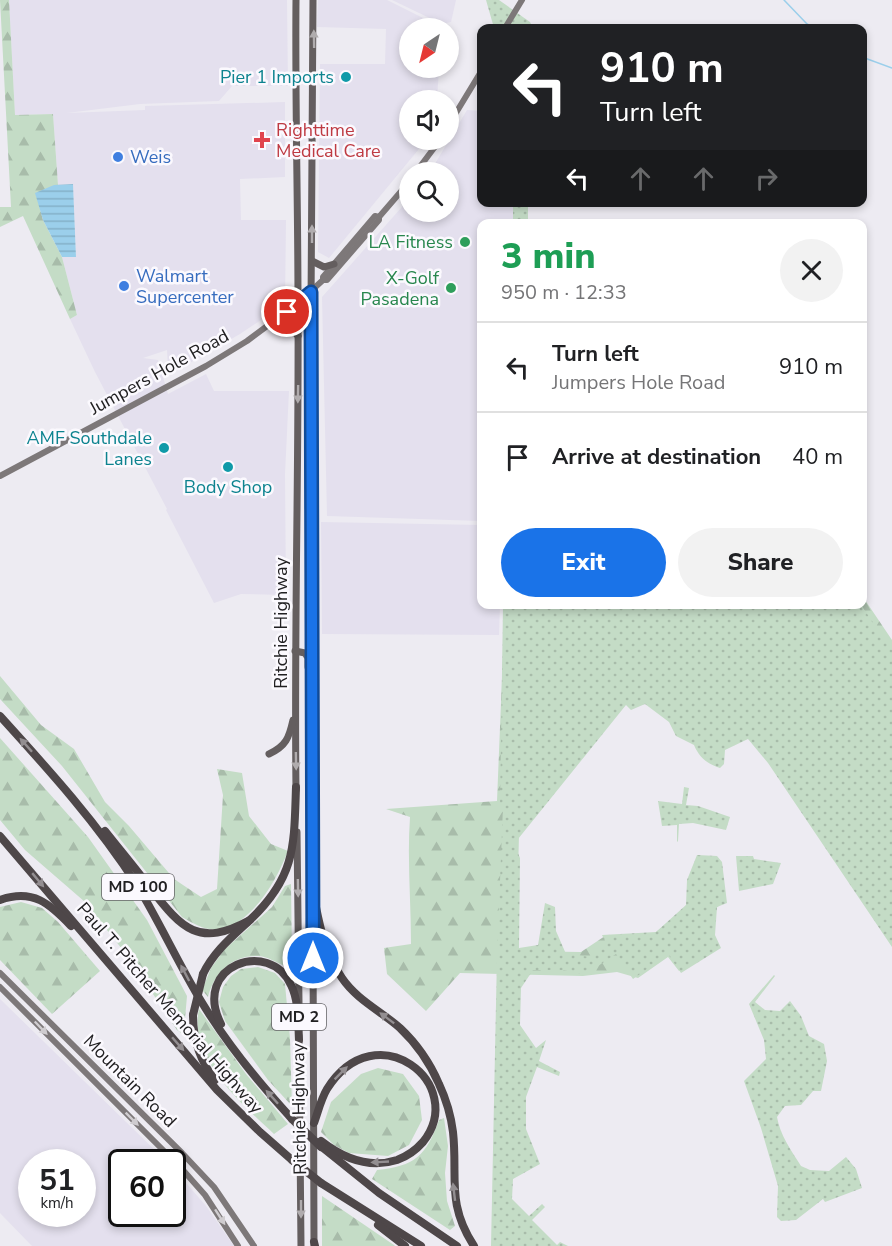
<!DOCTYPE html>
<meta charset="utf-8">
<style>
:root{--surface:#fff;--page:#f2f2f2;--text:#202124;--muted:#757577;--line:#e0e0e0;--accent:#1a73e8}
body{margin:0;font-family:"Nunito Sans",sans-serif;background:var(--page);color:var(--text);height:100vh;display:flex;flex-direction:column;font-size:22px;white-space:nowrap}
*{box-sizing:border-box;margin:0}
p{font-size:20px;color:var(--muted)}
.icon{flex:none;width:33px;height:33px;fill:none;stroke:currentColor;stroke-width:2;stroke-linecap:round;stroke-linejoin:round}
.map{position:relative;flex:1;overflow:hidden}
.drawer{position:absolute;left:477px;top:219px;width:390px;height:390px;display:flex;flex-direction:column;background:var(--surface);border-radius:12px;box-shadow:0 3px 9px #0003}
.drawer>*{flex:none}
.hud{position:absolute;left:477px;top:24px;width:390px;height:183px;border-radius:12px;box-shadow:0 3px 9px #0003;background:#202124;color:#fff;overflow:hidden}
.needle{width:39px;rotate:215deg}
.fabs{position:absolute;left:399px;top:18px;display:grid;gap:12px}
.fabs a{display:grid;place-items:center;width:60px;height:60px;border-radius:50%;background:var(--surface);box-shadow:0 3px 9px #0003;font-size:30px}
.speed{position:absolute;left:18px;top:1149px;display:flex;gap:12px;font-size:30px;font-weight:700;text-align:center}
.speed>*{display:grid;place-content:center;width:78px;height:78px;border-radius:50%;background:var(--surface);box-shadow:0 3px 9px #0003;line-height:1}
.speed small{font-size:15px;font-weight:400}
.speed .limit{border:3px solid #111;border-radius:9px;background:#fff;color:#111}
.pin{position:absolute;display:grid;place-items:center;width:51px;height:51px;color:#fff;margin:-26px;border:3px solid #fff;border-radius:50%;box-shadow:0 2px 6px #0007}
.me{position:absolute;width:66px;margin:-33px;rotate:0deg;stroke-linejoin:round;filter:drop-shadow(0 0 4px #0008)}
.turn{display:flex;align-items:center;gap:21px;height:126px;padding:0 24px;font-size:27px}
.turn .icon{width:78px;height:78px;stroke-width:2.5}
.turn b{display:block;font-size:42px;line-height:51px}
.lanes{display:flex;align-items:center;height:57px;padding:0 24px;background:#0003;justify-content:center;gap:30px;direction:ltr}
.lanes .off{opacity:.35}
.round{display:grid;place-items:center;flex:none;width:63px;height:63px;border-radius:32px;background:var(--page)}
.headline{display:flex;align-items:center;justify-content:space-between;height:102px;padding:0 24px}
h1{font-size:36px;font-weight:800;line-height:45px;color:#1e9e55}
.primary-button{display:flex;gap:12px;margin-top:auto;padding:12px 24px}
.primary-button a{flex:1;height:69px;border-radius:36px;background:var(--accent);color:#fff;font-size:24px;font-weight:800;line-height:69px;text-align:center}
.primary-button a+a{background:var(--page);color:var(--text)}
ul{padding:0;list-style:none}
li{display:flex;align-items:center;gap:18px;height:90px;padding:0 24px;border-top:2px solid var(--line)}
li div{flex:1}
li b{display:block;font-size:22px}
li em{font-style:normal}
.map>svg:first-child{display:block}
.built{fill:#e4e0ee;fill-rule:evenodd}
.forest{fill:url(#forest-firs)}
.park{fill:url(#park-dots)}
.water{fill:url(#water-rules)}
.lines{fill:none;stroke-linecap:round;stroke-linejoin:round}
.stream{stroke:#9bcfeb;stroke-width:1.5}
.secondary{stroke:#7d7879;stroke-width:6}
.primary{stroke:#645e5f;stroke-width:7}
.motorway{stroke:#4e4749;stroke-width:8}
.motorway-bridge{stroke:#4e4749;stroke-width:8}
.oneway{fill:#b0acae}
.oneway2{fill:#938e91}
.oneway3{fill:#cfcccf}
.route-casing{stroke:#114b97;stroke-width:15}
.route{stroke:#1a73e8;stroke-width:10}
.culture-dot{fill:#0f9aa8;stroke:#fbf9fe;stroke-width:2}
.health-dot{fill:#e0444e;stroke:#fbf9fe;stroke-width:2}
.shop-dot{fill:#3f7fe0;stroke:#fbf9fe;stroke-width:2}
.leisure-dot{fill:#2e9e5b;stroke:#fbf9fe;stroke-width:2}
.labels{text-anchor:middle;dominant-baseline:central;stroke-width:5;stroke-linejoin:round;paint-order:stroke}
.shield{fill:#fbf9fe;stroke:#626164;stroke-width:1.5}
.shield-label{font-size:16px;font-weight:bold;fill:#212022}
.culture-label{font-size:18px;fill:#0d838f;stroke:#fbf9fe;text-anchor:end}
.health-label{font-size:18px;fill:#be3a42;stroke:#fbf9fe;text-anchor:start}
.shop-label{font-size:18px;fill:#366cbe;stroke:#fbf9fe;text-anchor:start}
.leisure-label{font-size:18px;fill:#27864d;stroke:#fbf9fe;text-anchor:end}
.street-label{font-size:18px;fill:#212022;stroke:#fbf9fe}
</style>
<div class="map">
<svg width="892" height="1246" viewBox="0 0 892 1246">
<defs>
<pattern id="forest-firs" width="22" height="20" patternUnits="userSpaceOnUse" patternTransform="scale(1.5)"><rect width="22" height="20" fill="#c4dcc6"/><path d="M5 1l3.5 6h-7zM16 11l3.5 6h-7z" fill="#a8bcaa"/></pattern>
<pattern id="park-dots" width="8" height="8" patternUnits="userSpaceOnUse" patternTransform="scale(1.5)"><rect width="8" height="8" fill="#c4dcc6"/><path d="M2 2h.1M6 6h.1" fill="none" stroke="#a8bcaa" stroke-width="1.8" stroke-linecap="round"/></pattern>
<pattern id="water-rules" width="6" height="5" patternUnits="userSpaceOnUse" patternTransform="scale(1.5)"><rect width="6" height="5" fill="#9bcfeb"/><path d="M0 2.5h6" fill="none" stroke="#85b1c9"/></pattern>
</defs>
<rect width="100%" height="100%" fill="#edebf2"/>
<g class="built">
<polygon points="9,0 287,0 288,86 232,86 219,101 140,104 67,113 145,110 145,106 285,102 285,177 240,179 241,220 286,220 285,304 240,334 181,368 168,367 167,350 143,358 158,360 168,394 206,374 214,391 289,391 285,474 286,595 241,594 214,603 166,510 167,509 95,372 70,319 77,315 62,257 76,256 73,184 58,185 53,114 15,115"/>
<polygon points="318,0 387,0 439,26 439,28 410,28 410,68 439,68 437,100 410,100 410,140 424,140 423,144 329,258 318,252 320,64 385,64 386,29 317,27"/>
<polygon points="392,0 456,0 451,22 442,24"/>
<polygon points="467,110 481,111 482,202 513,203 513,223 482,224 481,521 327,516 322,297 409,199 410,212 448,212 448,172 430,172"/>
<polygon points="321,522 481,525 482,604 500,605 499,635 322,634"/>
<path d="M0,999l167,163h-45v52h50l1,-46 33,38 28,40h-202l-32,-33zM32,1162h50v52h-50z"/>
</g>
<g class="forest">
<polygon points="0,0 9,0 15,115 53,114 58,185 36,193 43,220 62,257 77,315 70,319 23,216 0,227 0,207 11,207"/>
<path d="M863,597l29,43v298l-137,-203 -92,-36h-38l-106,136 -3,116 65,1 24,-16 42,3 37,-29 19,-46 21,37 -12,11 -1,36 -32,23 -11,-14 -30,21 -21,-6 -34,4 -123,-3 -34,38 -39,-37 -3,-26 27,-4c0,-43 -4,-85 -1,-127l-24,-8 111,-8 8,-196 357,-1z"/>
<path d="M0,676l41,49 33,24 31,53 24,24 45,53 27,18 16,-8 6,-94 -6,-26 25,4 7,43 22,28 17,7c-11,28 -34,70 -66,78 -15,3 -28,-5 -40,-12l-120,-151 -62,-67z"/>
<polygon points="0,738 88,837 147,920 187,996 185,1019 187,1037 177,1030 129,958 85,902 25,850 0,820"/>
<path d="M291,884l1,73 -7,9c-8,-3 -18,-10 -27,-10 -26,-1 -44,17 -50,41l-6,-7 9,-22 13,-18 48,-43 13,-21z"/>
<polygon points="21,902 42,908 58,922 100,971 52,1014 0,960 0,907"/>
<polygon points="258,967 275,973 285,984 290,1038 292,1106 268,1080 225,1021 219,1002 223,987 231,976 241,969"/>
<path d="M199,1009l47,65 42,50 -14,10c-32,-30 -86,-76 -75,-125z"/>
<polygon points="378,1068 403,1074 419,1096 422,1120 409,1145 388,1156 349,1153 334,1145 321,1132 331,1102 361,1074"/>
<path d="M444,1118l4,28 -3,27 2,28 8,25 -5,4 -78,-51 5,-9c38,-4 49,-14 62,-50z"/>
<polygon points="322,1196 394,1245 395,1246 322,1246"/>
</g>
<g class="park">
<polygon points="486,0 499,0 530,22 533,28 494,28"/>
<rect x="513" y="203" width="15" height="20"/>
<path d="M530,604l331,1 31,45v297l-124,-184 -20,-24 -23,11 -1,14 -4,4c-13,-4 -21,-11 -26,-23l-18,-9 -7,-14 -24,-18 -14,6 -5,-5 -112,139 6,14 -1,90 19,-3 7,-42 10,4 1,24 10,23 25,3 15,-14 -4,-8 54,-3 30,-27 1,-25 10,-25 20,1 5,6 5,41 -10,4 -2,28 6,13 -40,25 -13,-19 -35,25 -17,-25 -27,18 -8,2 -18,-4h-30l-12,18 -1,37 16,23 10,-8 -7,21 21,11 -1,4 -22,-9 -11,30v32l14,35 -27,15 -1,20 17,17 13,-12 3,3 -13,13 25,25 3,-3 8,4h-77l6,-290 6,-150h-3l3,-201h16v7z"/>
<polygon points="684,787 689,788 686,805 698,806 730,817 726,830 693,823 679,824 678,841 677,842 677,825 662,826 658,801 682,804"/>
<polygon points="736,856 753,856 754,859 781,863 773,884 739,891"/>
<path d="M774,975l1,1 -20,26 10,8 15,1 10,-10 11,15 8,20 15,8 3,17 -6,30h-8l-12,14 -16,1 -8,11c3,18 14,33 24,49l9,4 19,1 17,-14 10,12 6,19 -37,14 -2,-3 -27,21 -15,1 -4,-4 1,-31 -17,-58 -17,-47 22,-22 -2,-19 -15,-36z"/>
</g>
<polygon class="water" points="73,184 76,257 62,257 43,220 35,193 54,185"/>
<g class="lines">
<g class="stream">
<polyline points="784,0 807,24 814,28"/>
<polyline points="862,57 892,68"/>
</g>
<g class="secondary">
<polyline points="505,28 522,0"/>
<polyline points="448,126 482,70"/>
<polyline points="416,172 440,140"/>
<polyline points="323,280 327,280 379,220 379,217"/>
<polyline points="0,476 206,366 247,341 298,303 323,280 323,277 375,216 379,217 410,181"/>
<polyline points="0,973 182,1153 214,1187 254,1246"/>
<polyline points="0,987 182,1169 205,1195 238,1246"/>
</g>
<g class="primary">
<path d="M296,0c-1,102 2,203 2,304 1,162 -4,324 -2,486"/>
<polyline points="313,0 311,306 314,1245"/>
<polyline points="312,261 324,267 334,264"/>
<polyline points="274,321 288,325 298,336"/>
<polyline points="295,651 305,653 308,658 308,667"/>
<path d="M269,754c17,-8 20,-16 24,-34"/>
<polyline points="297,832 299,1003"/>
<polyline points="299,1036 301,1246"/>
</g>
<g class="motorway">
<path d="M0,716c49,54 98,108 137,169 23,38 41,78 64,116 26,43 57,81 91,118"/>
<path d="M105,831c15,19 31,38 46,58 31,40 48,59 99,31"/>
<polyline points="0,836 217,1090 260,1132 292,1160"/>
<path d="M313,892c6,31 11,60 29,86 15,22 39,33 58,50 17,16 30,35 39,56 7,15 12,32 14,48 5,45 -7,71 21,114"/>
<path d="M0,900c33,-12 50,4 71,26"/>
<path d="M203,974c11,-23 30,-38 48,-55 45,-43 43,-74 45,-132"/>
<path d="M193,1015c0,25 7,46 22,65"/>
<path d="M221,1024c-30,-59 49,-86 70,-39 8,16 7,37 8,55"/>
<path d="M314,1123c4,-11 7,-24 13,-34 49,-78 142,-5 96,53 -7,8 -15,14 -26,18 -28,9 -54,-2 -76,-19"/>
<polyline points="323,1148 379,1193 457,1246"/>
<polyline points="321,1183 421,1246"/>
<polyline points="378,1225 405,1246"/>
<polyline points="314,1242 315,1246"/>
</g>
<g class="motorway-bridge">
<polyline points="193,1015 203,974"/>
<polyline points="292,1119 321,1147"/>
<polyline points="292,1160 321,1183"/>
</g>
</g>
<defs><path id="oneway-solid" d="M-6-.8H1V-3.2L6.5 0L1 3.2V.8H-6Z" transform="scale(1.5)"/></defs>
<g class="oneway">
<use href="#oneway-solid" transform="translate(314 39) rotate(-91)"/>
<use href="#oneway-solid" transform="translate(312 234) rotate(-90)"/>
<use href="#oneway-solid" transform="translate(298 394) rotate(91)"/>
<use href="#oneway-solid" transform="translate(296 761) rotate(89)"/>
<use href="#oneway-solid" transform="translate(298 888) rotate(89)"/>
<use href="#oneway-solid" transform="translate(301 1209) rotate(90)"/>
</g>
<g class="oneway2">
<use href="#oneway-solid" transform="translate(26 745) rotate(-132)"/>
<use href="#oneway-solid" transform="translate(38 880) rotate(50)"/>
<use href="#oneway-solid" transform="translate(185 973) rotate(-118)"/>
<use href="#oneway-solid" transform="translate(387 1018) rotate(-143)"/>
<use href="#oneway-solid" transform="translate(178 1044) rotate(49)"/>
<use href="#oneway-solid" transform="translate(341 1073) rotate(-45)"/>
<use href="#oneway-solid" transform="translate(272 1097) rotate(-132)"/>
<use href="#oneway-solid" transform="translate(380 1162) rotate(177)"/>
<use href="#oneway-solid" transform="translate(454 1192) rotate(-97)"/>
</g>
<g class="oneway3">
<use href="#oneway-solid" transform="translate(41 1028) rotate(46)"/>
<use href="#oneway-solid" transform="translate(132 1119) rotate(45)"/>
<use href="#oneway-solid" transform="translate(220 1217) rotate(57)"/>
</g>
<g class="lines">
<g class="route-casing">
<polyline id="route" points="287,312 311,292 313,958"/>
</g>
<use href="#route" class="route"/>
</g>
<g class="culture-dot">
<circle cx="346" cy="77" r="6"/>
<circle cx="164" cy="448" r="6"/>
<circle cx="228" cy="467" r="6"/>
</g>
<path class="health-dot" d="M259 131h6v6h6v6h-6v6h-6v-6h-6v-6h6z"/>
<g class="shop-dot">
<circle cx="118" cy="157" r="6"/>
<circle cx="124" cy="286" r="6"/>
</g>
<g class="leisure-dot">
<circle cx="465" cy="242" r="6"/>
<circle cx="451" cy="288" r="6"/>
</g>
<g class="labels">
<g class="shield">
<rect x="102" y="874" width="72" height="26" rx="4.5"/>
<rect x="272" y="1004" width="54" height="26" rx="4.5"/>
</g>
<g class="shield-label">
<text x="138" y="887">MD 100</text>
<text x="299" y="1017">MD 2</text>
</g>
<g class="culture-label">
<text x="334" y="77">Pier 1 Imports</text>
<text x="152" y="438">AMF Southdale<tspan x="152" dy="21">Lanes</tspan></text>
<text x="228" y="487" text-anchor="middle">Body Shop</text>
</g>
<g class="health-label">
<text x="276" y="130">Righttime<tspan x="276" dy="21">Medical Care</tspan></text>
</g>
<g class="shop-label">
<text x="130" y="157">Weis</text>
<text x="136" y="276">Walmart<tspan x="136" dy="21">Supercenter</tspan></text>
</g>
<g class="leisure-label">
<text x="453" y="242">LA Fitness</text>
<text x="439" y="278">X-Golf<tspan x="439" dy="21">Pasadena</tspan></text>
</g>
<g class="street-label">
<text transform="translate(159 372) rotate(-29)">Jumpers Hole Road</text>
<text transform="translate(281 623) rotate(-90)">Ritchie Highway</text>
<text transform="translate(170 1008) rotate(49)">Paul T. Pitcher Memorial Highway</text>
<text transform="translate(130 1081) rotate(45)">Mountain Road</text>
<text transform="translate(299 1109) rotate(-91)">Ritchie Highway</text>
</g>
</g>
</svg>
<div class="fabs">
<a><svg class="needle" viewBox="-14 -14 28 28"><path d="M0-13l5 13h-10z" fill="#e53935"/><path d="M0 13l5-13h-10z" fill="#757577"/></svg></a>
<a><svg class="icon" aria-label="sound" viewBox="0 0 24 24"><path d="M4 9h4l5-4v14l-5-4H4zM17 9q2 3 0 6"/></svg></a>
<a><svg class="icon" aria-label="search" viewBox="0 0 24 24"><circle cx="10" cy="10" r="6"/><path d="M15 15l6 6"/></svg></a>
</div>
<div class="speed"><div>51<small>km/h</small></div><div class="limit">60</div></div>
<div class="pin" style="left:287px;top:312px;background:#d93025"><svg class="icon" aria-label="arrive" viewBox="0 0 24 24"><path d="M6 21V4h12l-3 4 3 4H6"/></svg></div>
<svg class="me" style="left:313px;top:958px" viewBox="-20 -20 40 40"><circle r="17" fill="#1a73e8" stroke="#fff" stroke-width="3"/><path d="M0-11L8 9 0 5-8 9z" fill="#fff"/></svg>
<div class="hud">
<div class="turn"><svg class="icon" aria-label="left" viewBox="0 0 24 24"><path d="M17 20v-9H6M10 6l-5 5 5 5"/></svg><div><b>910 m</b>Turn left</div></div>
<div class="lanes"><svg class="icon" aria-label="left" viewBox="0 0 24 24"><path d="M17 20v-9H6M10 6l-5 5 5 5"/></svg><svg class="icon off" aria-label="ahead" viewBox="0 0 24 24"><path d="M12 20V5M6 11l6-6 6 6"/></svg><svg class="icon off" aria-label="ahead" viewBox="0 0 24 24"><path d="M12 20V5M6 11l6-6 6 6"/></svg><svg class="icon off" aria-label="right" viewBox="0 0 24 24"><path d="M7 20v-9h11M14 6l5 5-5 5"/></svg></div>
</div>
<section class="drawer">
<div class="headline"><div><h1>3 min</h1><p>950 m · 12:33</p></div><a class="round"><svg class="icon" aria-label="close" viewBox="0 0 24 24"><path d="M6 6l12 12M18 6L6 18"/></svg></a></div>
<ul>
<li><svg class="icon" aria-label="left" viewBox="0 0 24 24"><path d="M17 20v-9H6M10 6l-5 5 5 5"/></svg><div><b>Turn left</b><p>Jumpers Hole Road</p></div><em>910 m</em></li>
<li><svg class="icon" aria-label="arrive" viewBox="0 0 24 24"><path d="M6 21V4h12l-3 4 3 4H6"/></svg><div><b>Arrive at destination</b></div><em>40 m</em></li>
</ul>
<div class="primary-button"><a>Exit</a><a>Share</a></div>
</section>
</div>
